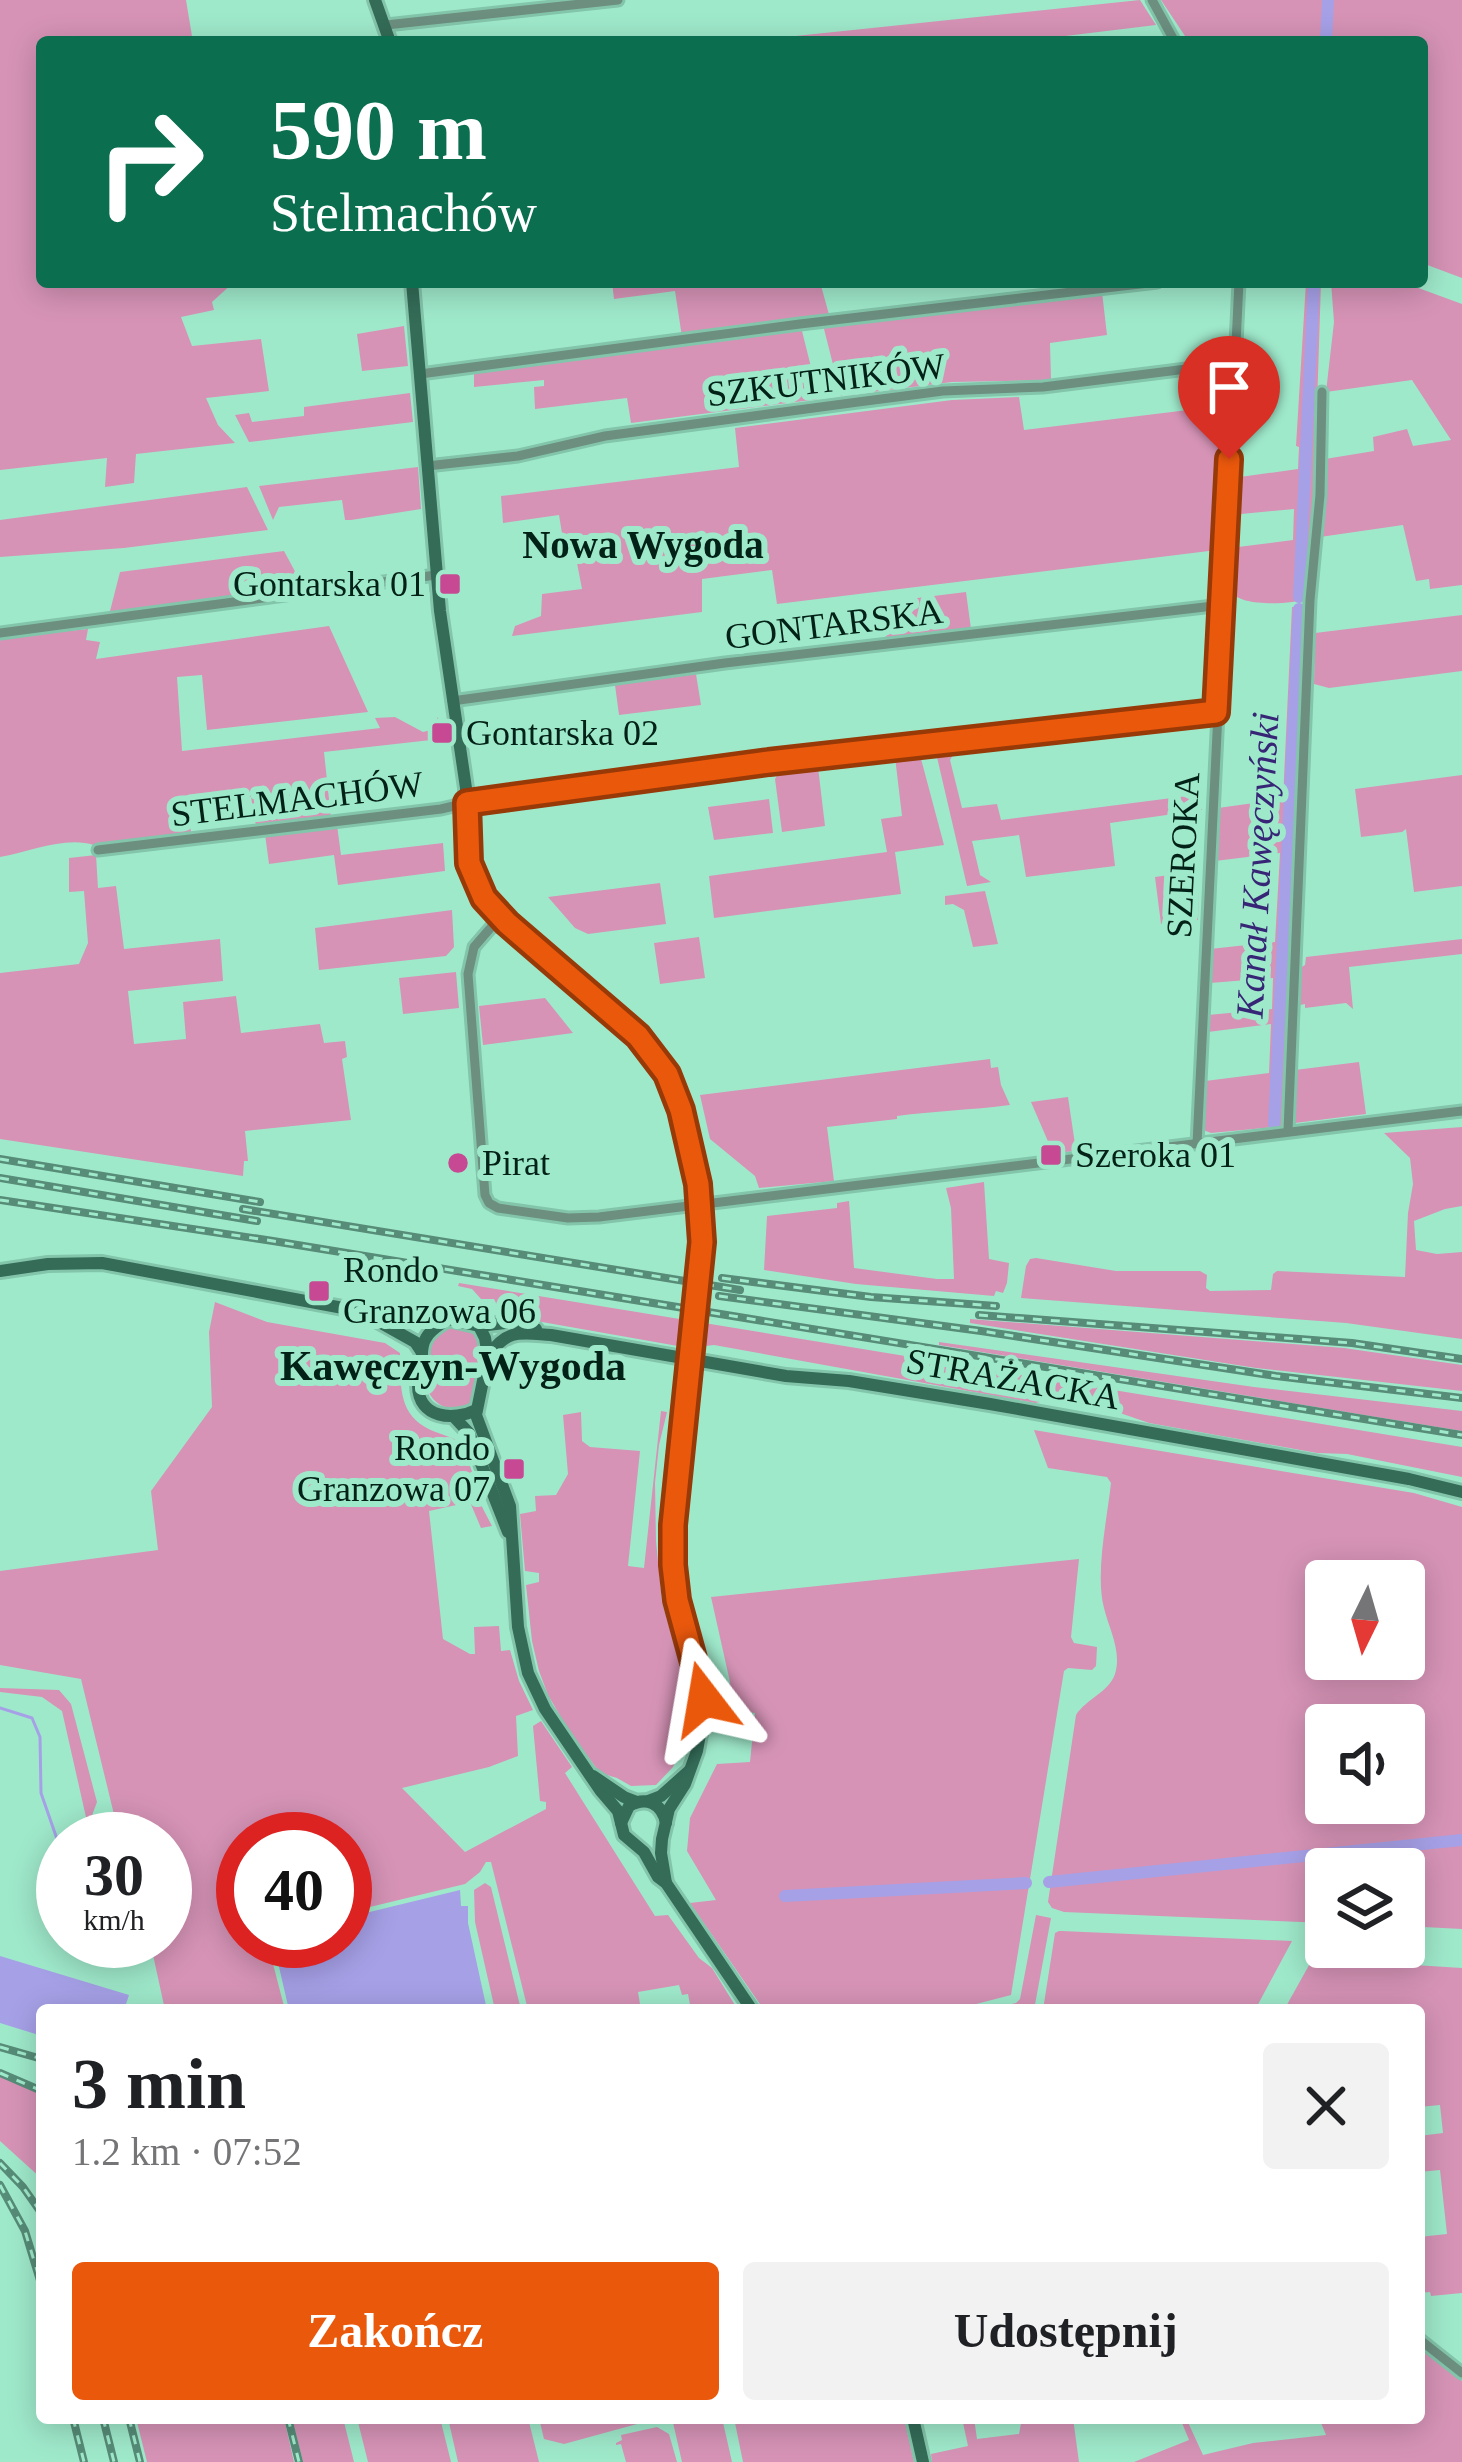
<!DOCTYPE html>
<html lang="pl">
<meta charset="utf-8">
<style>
:root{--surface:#fff;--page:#f2f2f2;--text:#202124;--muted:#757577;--accent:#ea580c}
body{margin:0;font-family:Georgia,serif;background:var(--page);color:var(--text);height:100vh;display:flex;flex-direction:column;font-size:45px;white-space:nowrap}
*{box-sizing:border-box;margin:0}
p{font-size:39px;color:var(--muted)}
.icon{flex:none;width:66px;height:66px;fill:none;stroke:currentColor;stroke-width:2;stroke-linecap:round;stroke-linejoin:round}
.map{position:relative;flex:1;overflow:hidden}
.details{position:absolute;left:36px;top:2004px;width:1389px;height:420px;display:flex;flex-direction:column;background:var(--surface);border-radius:12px;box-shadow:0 6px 30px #0003}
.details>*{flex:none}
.banner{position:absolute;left:36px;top:36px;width:1392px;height:252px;border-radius:12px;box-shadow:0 6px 30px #0003;background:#0b6e4f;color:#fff;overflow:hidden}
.needle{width:78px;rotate:185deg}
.controls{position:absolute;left:1305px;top:1560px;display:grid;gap:24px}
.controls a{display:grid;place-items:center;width:120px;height:120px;border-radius:12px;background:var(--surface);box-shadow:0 6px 30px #0003;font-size:60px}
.speed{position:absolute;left:36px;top:1812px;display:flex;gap:24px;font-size:60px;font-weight:700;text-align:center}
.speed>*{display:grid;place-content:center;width:156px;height:156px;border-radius:50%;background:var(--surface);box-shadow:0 6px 30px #0003;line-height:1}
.speed small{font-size:30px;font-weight:400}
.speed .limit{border:18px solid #d22;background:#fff;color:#111}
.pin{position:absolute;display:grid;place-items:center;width:102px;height:102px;color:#fff;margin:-123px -51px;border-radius:50% 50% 50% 0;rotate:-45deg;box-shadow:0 0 12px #0007}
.pin .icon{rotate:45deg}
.me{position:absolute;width:132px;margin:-66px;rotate:346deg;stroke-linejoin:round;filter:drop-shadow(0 0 9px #0008)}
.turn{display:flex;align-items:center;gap:42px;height:252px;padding:0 36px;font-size:54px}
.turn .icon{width:156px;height:156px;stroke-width:2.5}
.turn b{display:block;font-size:84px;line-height:102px}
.round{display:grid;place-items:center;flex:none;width:126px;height:126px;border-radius:12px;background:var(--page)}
.head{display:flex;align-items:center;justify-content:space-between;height:204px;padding:0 36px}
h1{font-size:72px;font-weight:600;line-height:90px}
.primary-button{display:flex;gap:24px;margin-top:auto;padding:24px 36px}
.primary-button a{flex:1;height:138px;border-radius:12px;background:var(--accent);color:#fff;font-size:48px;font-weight:600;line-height:138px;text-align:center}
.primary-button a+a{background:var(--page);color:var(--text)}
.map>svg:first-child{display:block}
.green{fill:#d693b6;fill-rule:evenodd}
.water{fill:#a6a0e7}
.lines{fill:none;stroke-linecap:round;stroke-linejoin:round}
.stream{stroke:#a6a0e7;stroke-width:3}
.canal{stroke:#a6a0e7;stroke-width:12}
.street-casing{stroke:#83c5ab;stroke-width:15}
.secondary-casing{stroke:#83c5ab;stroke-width:18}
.street{stroke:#6c8f80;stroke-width:9}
.secondary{stroke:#346c58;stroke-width:12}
.rail-casing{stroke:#568c78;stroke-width:8}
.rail{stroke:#9fe9cb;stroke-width:3;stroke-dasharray:9;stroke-linecap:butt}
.secondary-bridge-casing{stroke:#83c5ab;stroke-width:18;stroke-linecap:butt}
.secondary-bridge{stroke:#346c58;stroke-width:12}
.route-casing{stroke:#983908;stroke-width:30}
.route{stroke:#ea580c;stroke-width:21}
.poi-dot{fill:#c74893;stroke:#9fe9cb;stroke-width:4.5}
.labels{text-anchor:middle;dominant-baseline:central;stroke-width:12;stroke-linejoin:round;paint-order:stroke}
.street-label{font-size:36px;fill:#022117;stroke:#9fe9cb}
.poi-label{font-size:36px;fill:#022117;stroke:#9fe9cb;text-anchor:start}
.neighbourhood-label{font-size:39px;font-weight:bold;fill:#022117;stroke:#9fe9cb}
.water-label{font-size:39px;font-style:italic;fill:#372576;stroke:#9fe9cb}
.quarter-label{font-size:42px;font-weight:bold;fill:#022117;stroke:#9fe9cb}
</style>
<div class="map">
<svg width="1462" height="2462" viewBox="0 0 1462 2462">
<rect width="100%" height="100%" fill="#9fe9cb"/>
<g class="green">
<polygon points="0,0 186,0 193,42 42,42 42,282 234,282 212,302 214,310 181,317 192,346 261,339 269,391 206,398 218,425 235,443 136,454 134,483 105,487 107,458 0,470"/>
<polygon points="1140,0 1156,25 1015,42 737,42"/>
<polygon points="1161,0 1462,0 1462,278 1422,263 1422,42 1189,42"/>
<polygon points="612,282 820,282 830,318 682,337 675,291 614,299"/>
<path d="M1306,282h15l-7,218 -7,99c-15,5 -69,9 -77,-9 -5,-11 -1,-30 0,-42l63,-8 1,-31 -63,6 2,-37 65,-9 1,-22 -3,-1z"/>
<polygon points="1331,282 1402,282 1462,304 1462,585 1430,589 1429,579 1416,581 1403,525 1320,537 1324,517 1325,459 1374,451 1373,437 1407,429 1413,446 1451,440 1412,380 1326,392 1334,322"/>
<polygon points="1102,292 1107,335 1050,343 1051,380 952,382 841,396 823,325"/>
<polygon points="404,326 408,366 362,371 357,334"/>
<polygon points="801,327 819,399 631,423 627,398 535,409 534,387 544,386 544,380 474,387 474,369"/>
<polygon points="410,393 413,422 249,442 235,415 249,413 252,422 304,416 304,407"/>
<polygon points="1019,397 1024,430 1229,405 1216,598 1210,600 1216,592 1217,550 777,604 772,570 702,579 702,612 512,636 515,626 541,616 542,594 582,589 576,558 566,558 559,515 503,523 501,496 739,467 735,428 952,400"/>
<polygon points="418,467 421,509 351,520 345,520 342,500 279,507 273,520 259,486"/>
<polygon points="247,487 268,530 124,548 0,557 0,520"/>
<polygon points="284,551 298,577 295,585 268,593 109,615 120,572"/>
<polygon points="966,592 971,629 884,639 891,629 885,602"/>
<polygon points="1292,607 1302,608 1304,614 1284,1126 1211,1133 1203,1130 1205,1081 1269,1073 1271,1024 1208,1032 1208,1015 1272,1009 1273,978 1210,983 1210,949 1275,942 1280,853 1215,861 1218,808 1283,799"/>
<polygon points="1462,615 1462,671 1329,688 1314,684 1315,633"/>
<path d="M329,626l39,86 -161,18 -5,-55 -25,2 5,74 198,-23 -5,-10 20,-1 28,15 8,-2 7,-13 2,22 -116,13 7,66 -75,8 -5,-29 -62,10 2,26 -97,12c-29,-9 -64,7 -94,12v-219l88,-9 -2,11 14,2 -4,17z"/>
<polygon points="696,674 701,705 619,715 615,685"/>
<polygon points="956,750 950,760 962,808 997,804 1001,820 1203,794 1202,810 1110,823 1115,866 1026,877 1019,835 972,841 980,875 991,882 967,886 936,753"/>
<polygon points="920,755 944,845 895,852 901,894 714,918 709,876 887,852 881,819 902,816 895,757"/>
<polygon points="818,767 825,826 782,832 775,779 780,771"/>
<polygon points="1462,775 1462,886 1414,892 1406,829 1402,832 1361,837 1355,789"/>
<polygon points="769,799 773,833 714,840 708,807"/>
<polygon points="337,825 341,855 443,843 445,871 338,885 334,855 269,864 265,834"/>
<polygon points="96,855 98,888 116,886 124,949 220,939 223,981 128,991 134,1044 186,1039 183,1002 236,996 241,1033 320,1024 324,1043 345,1041 347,1057 342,1059 351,1120 245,1131 248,1161 244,1161 243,1176 0,1139 0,973 79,964 88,943 84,891 69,892 69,858"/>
<polygon points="1191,872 1199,879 1198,920 1161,924 1155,877"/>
<polygon points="660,883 666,924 588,934 575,928 548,897"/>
<polygon points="985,891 998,944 973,947 964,910 953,904 945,905 945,896"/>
<polygon points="452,910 454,947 446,956 319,970 315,928"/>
<polygon points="699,937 705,978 660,984 654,943"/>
<polygon points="1462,939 1462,954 1349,967 1353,1009 1346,1003 1305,1008 1305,1004 1300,1005 1300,968 1305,965 1306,957"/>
<polygon points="456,972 459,1008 403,1014 399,978"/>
<polygon points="545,998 573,1033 483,1045 479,1006"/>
<path d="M990,1059l1,9 7,-1 3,18 9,20c-38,5 -77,6 -113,11v3l-70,8 7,54 -75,7 -4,-12 -45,-37 -10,-44z"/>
<polygon points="1359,1062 1366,1114 1295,1123 1295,1070"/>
<polygon points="1068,1097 1076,1151 1053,1153 1031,1102"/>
<polygon points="1462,1127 1462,1206 1445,1209 1414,1221 1416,1250 1437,1254 1462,1252 1462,1339 1346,1323 1021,1298 1026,1266 1030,1259 1036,1258 1116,1271 1200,1271 1207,1275 1206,1288 1210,1291 1271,1290 1273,1274 1277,1271 1405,1277 1408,1213 1413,1184 1410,1158 1384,1133"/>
<polygon points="984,1182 989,1259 1009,1263 1007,1283 1003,1293 996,1291 994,1296 856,1284 764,1270 767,1216 837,1208 837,1203 849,1201 854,1268 937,1279 954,1279 951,1208 946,1188"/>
<polygon points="459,1283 1462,1447 1462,1477 1347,1454 1317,1453 1149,1423 1088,1402 1061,1398 1035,1403 714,1345 689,1348 502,1315 494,1299 481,1299 472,1289 458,1286"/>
<path d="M215,1302l52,20 118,21 15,10c1,27 -3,58 25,74 12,7 26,9 37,16l20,57 -2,3 12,23 -11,2 -11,-26 -41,9 14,128 27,15h5l-1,-27 25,-1 2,25 9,-1 9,31 14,29 -17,6 2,40 -29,11 -87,21 63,64 81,-43v-7l-6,-1 -7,-75 8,-5 31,46 -7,6 90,143 13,-1 31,43 13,10 26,42h-47l-3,-16 -6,1 -3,-10 -41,7 2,12 -4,6h-108l-37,-148h-5l-6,10 -15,12 -120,29v-74h-102v102h24l18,69h-120l-15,-69h15v-102h-45l-39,-160 -81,-14v-94l158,-21 -7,-59 61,-84 -3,-75z"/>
<polygon points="970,1319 1344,1348 1462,1365 1462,1391 1256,1368 970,1323"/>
<path d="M450,1328l13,1 17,8 2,16 -12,52c-16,8 -34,3 -42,-14l4,-34 -5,-13 8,-9z"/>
<polygon points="939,1342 1254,1387 1462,1411 1462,1431 939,1345"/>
<polygon points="661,1411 667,1412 659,1445 655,1483 656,1541 662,1602 685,1683 689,1715 679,1754 673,1767 656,1785 631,1786 617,1778 600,1773 569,1731 548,1695 539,1671 532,1641 526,1585 539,1582 539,1573 525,1571 520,1514 536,1511 535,1496 556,1495 568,1474 563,1415 581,1412 582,1441 590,1447 640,1451 628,1566 644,1568"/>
<path d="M1034,1430l380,63 48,14v422l-58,-3v-57h-78v54l-262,-11 -12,-4 -4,-6 28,-187c10,-16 33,-23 39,-41 7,-23 -6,-45 -11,-66 -9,-35 3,-88 7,-125l-4,-6 -59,-9zM1326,1581h78v78h-78zM1326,1725h78v78h-78z"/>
<polygon points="1079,1559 1071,1637 1074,1643 1097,1647 1096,1666 1092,1670 1068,1668 1064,1671 1011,1995 953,2010 764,2010 690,1903 716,1900 687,1851 690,1818 717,1764 750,1762 755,1713 729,1709 730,1682 711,1597"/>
<polygon points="0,1688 59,1690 71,1704 97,1802 88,1826 62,1711 42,1697 0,1692"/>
<polygon points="485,1883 491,1887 521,2010 495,2010 475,1922 474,1890"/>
<polygon points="1036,1915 1051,1918 1034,2010 986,2010 1016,2003 1020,1999"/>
<polygon points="1059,1931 1062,1931 1292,1941 1255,2010 1043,2010 1055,1933"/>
<polygon points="1322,1942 1326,1942 1326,1947 1410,1946 1411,1962 1414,1965 1462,1968 1462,2293 1431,2296 1430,2292 1419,2293 1419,2237 1447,2234 1440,2170 1419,2172 1419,2136 1443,2133 1440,2105 1419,2107 1419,2010 1284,2010"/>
<polygon points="0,2076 42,2095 42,2179 0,2141"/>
<polygon points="1419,2346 1462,2381 1462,2462 1134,2462 1189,2440 1180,2418 1186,2418 1203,2455 1253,2443 1326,2435 1319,2418 1419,2418"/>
<polygon points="136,2418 284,2418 294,2462 147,2462"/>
<polygon points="292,2418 343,2418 354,2462 303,2462"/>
<polygon points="357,2418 440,2418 451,2462 368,2462"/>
<polygon points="448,2418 528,2418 539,2462 458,2462"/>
<polygon points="539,2418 659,2418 564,2444 544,2439"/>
<polygon points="672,2418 722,2418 732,2462 682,2462"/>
<polygon points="734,2418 904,2418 914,2462 743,2462"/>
<polygon points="962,2418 974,2418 977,2439 1019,2434 1022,2418 1073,2418 1079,2462 932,2462 931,2454 968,2446"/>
<polygon points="657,2427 669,2434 677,2462 626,2462 621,2444 616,2445 616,2443 622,2440 621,2435"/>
</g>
<g class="water">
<polygon points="460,1890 461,1906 468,1906 468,1923 487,2010 289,2010 273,1941 345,1941 345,1918"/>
<polygon points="0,1956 129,1995 124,2010 42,2010 42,2036 0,2023"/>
</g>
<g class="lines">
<g class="stream">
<polyline points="0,1708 32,1718 40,1737 41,1793 57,1839 63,1886"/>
<polyline points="89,1948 90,1941"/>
</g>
<g class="canal">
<polyline points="1326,42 1328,0"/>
<polyline points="1299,597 1314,282"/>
<polyline points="1274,1124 1299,609"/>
<polyline points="1049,1882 1462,1840"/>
<polyline points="785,1896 1026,1883"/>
</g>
<g class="street-casing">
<g id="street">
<polyline points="1152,0 1175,42"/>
<polyline points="386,25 618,0"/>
<polyline points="420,374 800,324 1157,282"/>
<polyline points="427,466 518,456 605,436 858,402 943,391 1043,387 1234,363"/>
<polyline points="0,633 436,575"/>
<polyline points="452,701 725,663 1222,605"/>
<polyline points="98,850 441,809 475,801 746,765 1216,712"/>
<polyline points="500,917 474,947 468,974 485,1195 489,1203 498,1208 568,1218 599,1217 1462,1111"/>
<polyline points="1288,1131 1310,600 1320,495 1322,392"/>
<polyline points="1197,1144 1239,282"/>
<polyline points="1419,2339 1462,2373"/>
</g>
</g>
<g class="secondary-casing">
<g id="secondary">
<polyline points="375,0 390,42"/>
<polyline points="412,282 440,611 466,788 468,856 477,887 500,917 630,1028 654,1054 677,1098 696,1172"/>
<polyline points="0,1271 48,1264 102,1263 359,1311 431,1315 479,1326 513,1322 536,1329"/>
<polyline points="365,1314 415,1342 421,1351"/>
<path d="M448,1319c-8,6 -17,10 -22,19 -6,9 -3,18 -5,28 -1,5 -3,14 -3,19 0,34 36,36 58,25"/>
<polyline points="479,1326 485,1338 488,1356 476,1415 510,1506 518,1627 528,1673 545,1709 600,1790 618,1811 624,1835 644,1852 658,1877 666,1883 752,2010"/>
<path d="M488,1356c20,-28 32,-23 63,-21l235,41 63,5 141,23 419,75 53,13"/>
<polyline points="455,1418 469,1433 508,1532"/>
<polyline points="593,1776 624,1797 637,1802"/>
<polyline points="648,1801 661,1796 689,1771"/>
<path d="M621,1823l8,-17c17,-10 33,-3 37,17"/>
<polyline points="666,1883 661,1853 662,1839 669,1809 685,1784 697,1751 704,1712 702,1685 680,1610 673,1565 673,1524 685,1405"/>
<polyline points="913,2418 923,2462"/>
</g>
</g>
<use href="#street" class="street"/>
<use href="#secondary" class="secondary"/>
<g class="rail-casing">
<g id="rail">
<polyline points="0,1159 260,1202"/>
<polyline points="0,1178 257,1221"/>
<polyline points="0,1200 273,1241 1462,1435"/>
<polyline points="243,1209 740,1290"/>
<polyline points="722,1278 871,1297 996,1306"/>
<polyline points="719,1296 981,1331 1276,1376 1462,1398"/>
<polyline points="979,1315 1352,1343 1462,1359"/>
<polyline points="0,2047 42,2059"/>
<polyline points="0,2073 42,2091"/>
<polyline points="0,2163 23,2187 42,2214"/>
<polyline points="0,2185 25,2231 42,2287"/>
<polyline points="73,2418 84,2462"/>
<polyline points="103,2418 114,2462"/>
<polyline points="129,2418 140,2462"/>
<polyline points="288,2418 299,2462"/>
</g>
</g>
<use href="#rail" class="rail"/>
<g class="secondary-bridge-casing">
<path id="secondary-bridge" d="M685,1405c9,-77 23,-155 11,-233"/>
</g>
<use href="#secondary-bridge" class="secondary-bridge"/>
</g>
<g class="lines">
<g class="route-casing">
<polyline id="route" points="704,1699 677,1600 673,1565 673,1525 702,1242 698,1184 681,1110 667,1074 638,1036 507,923 484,898 469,863 467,803 769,762 1216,712 1229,459"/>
</g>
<use href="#route" class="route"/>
</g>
<g class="poi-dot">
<rect x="438" y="572" width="24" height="24" rx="6"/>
<rect x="430" y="721" width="24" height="24" rx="6"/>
<rect x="1039" y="1143" width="24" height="24" rx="6"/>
<circle cx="458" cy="1163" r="12"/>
<rect x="307" y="1279" width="24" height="24" rx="6"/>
<rect x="502" y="1457" width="24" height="24" rx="6"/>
</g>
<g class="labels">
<g class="street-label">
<text transform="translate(826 380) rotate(-7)">SZKUTNIKÓW</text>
<text transform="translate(834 624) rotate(-7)">GONTARSKA</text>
<text transform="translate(297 799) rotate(-7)">STELMACHÓW</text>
<text transform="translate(1183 855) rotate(-87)">SZEROKA</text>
<text transform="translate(1013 1379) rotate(10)">STRAŻACKA</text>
</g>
<g class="poi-label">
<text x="426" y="584" text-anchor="end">Gontarska 01</text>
<text x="466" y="733">Gontarska 02</text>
<text x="1075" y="1155">Szeroka 01</text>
<text x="482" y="1163">Pirat</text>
<text x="343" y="1270">Rondo<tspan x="343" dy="41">Granzowa 06</tspan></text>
<text x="490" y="1448" text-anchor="end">Rondo<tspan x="490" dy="41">Granzowa 07</tspan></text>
</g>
<g class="neighbourhood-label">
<text x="643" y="544">Nowa Wygoda</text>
</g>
<g class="water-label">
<text transform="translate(1257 865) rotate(-87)">Kanał Kawęczyński</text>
</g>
<g class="quarter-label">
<text x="453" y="1366">Kawęczyn-Wygoda</text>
</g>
</g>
</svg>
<div class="controls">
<a><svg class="needle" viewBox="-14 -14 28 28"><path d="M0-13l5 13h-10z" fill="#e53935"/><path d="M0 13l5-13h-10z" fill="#757577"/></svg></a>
<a><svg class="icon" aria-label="sound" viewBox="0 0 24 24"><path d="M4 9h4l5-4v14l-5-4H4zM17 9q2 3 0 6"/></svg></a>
<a><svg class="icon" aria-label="layers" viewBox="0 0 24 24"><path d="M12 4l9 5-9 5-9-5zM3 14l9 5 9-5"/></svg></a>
</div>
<div class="speed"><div>30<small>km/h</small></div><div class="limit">40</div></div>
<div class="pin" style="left:1229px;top:459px;background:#d93025"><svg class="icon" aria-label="arrive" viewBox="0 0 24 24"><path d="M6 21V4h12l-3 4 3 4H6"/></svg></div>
<svg class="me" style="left:704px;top:1699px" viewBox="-20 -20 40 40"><path d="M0-17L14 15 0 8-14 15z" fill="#ea580c" stroke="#fff" stroke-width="4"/></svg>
<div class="banner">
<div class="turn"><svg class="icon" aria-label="right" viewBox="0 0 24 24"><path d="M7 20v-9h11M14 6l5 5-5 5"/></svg><div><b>590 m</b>Stelmachów</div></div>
</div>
<section class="details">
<div class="head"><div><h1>3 min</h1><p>1.2 km · 07:52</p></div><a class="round"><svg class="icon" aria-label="close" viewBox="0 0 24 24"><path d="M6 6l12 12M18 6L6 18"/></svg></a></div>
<div class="primary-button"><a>Zakończ</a><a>Udostępnij</a></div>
</section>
</div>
